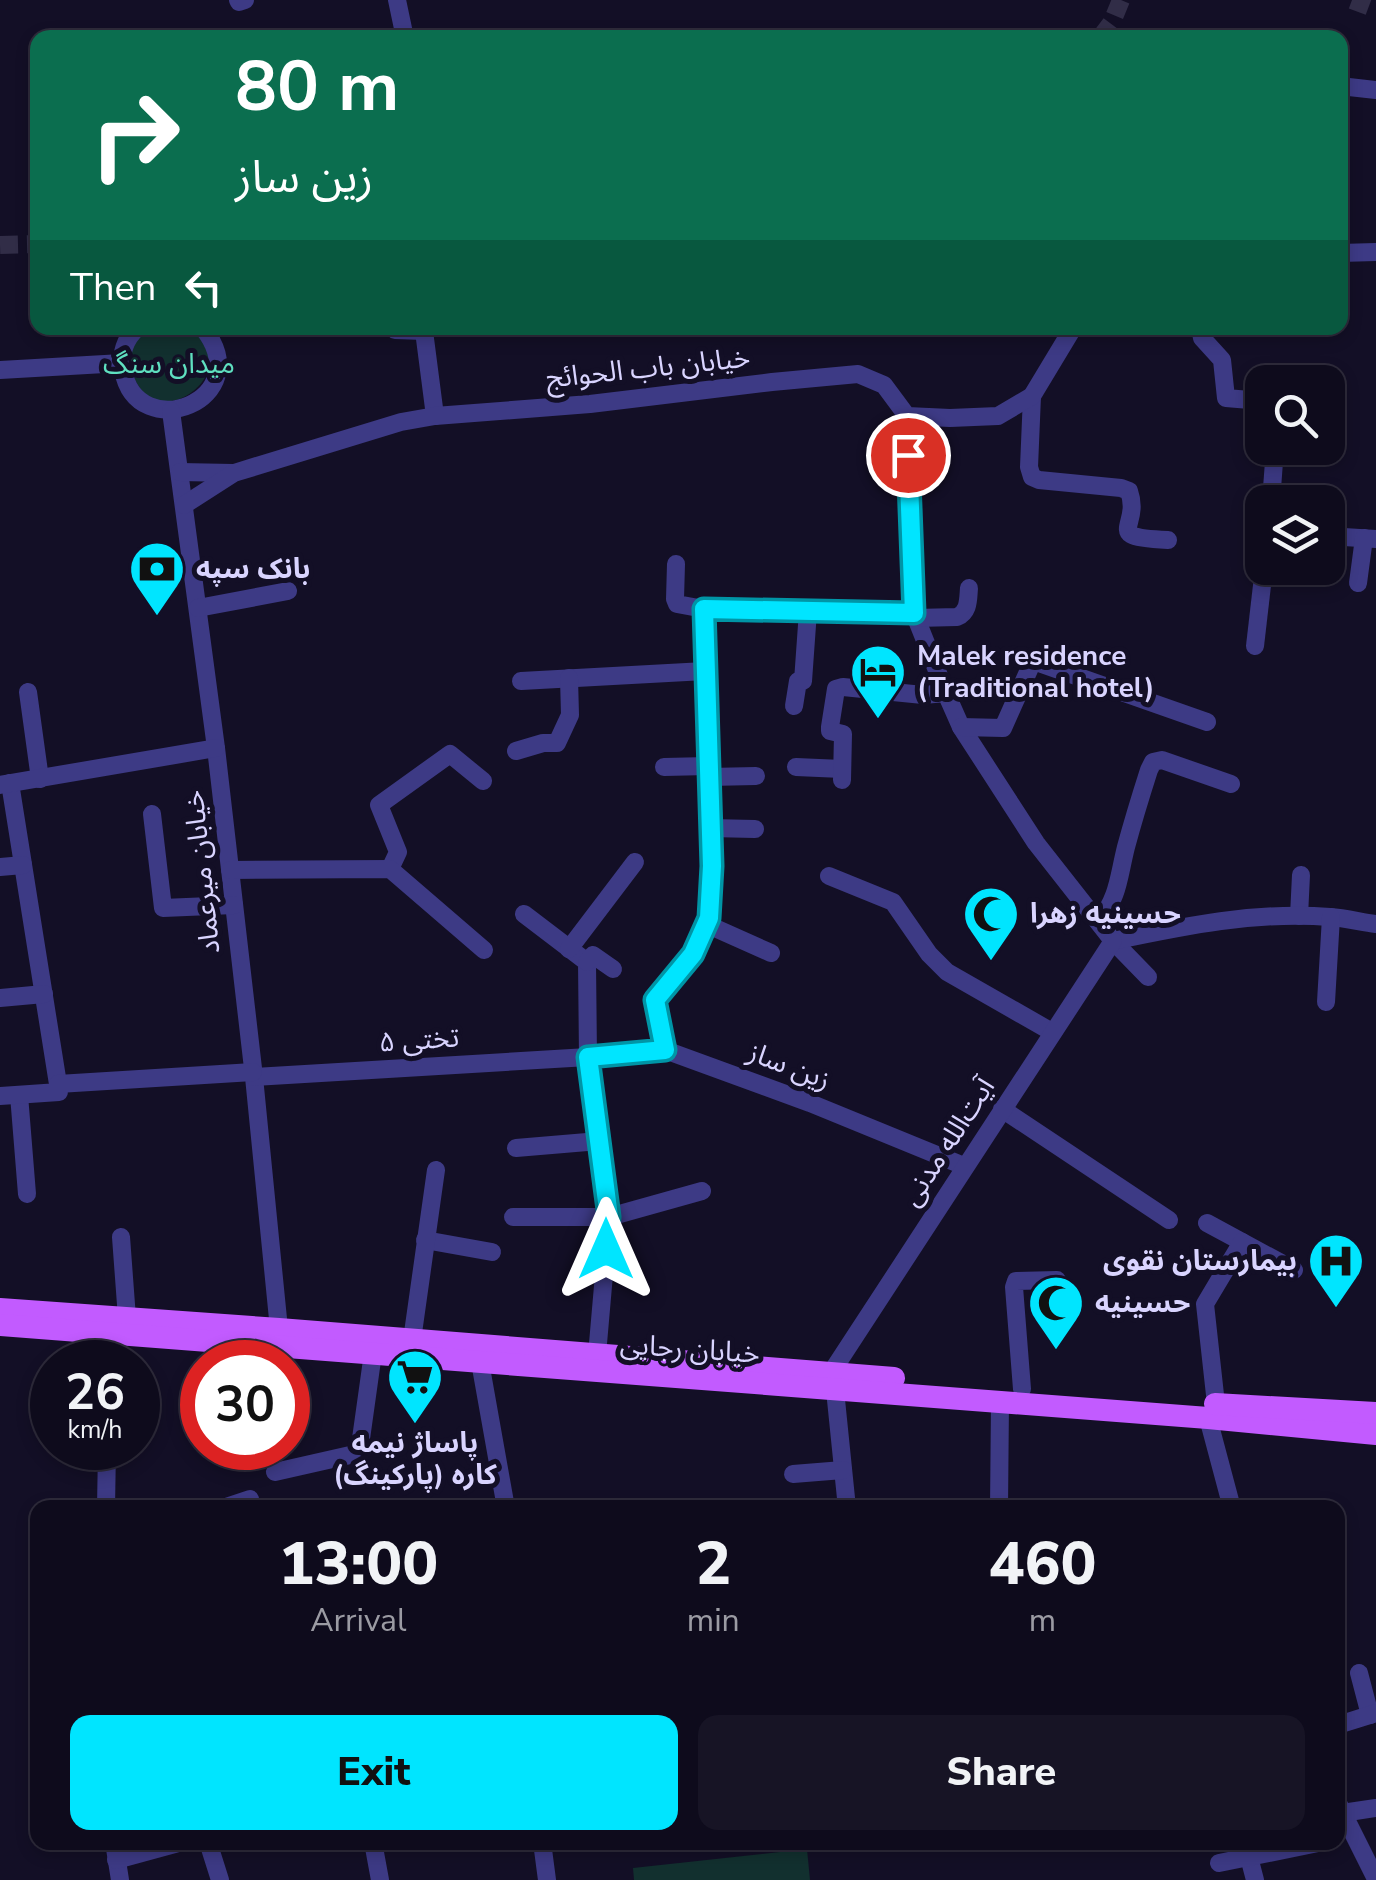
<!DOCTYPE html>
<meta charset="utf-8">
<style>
:root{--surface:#0e0b1c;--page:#171425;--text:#f1f3f6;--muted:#9b9ba3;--line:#2e2b3b;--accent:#00e5ff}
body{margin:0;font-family:"Nunito Sans","Noto Sans Arabic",sans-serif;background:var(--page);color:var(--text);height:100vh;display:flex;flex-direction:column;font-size:38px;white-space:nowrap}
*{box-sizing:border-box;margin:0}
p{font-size:32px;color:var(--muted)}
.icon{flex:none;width:55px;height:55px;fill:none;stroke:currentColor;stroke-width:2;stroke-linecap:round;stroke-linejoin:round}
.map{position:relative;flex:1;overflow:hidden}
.details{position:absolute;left:30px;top:1500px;width:1315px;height:350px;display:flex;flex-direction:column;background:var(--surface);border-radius:20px;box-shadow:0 5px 15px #0003,0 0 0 2px var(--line)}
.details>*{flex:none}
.top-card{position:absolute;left:30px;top:30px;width:1318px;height:305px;border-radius:20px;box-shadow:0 5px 15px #0003,0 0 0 2px var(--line);background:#0b6e4f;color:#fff;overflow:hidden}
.fabs{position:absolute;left:1245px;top:365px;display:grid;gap:20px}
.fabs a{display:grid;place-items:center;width:100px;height:100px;border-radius:20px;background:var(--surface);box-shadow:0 5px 15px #0003,0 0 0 2px var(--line);font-size:50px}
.speed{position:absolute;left:30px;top:1340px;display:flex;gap:20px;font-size:50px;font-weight:700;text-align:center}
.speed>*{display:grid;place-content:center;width:130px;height:130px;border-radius:50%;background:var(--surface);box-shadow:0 5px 15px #0003,0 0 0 2px var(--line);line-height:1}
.speed small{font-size:25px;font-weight:400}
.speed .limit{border:15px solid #d22;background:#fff;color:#111}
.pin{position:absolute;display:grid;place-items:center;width:85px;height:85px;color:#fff;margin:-42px;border:5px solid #fff;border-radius:50%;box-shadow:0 2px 10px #0007}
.me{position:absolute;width:110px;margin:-55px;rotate:0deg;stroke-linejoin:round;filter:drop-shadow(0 0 8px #0008)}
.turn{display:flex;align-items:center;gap:35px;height:210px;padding:0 40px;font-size:45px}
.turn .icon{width:130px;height:130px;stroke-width:2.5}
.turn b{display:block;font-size:70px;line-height:85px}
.then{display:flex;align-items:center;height:95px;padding:0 40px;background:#0003;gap:20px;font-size:38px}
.eta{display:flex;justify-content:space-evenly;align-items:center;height:170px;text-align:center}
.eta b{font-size:60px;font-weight:800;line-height:70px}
.action{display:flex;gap:20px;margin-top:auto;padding:20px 40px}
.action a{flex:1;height:115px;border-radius:20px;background:var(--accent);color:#111;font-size:40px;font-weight:800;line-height:115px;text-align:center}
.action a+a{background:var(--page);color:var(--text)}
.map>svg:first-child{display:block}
.green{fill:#12302f}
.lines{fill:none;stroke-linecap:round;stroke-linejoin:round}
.minor-tunnel{stroke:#312d47;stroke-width:18;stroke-dasharray:18 9;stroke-linecap:butt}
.minor{stroke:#3d3a85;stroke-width:18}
.major{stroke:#c25bff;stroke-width:22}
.route-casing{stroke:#0095a6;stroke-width:25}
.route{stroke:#00e5ff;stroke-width:18}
.labels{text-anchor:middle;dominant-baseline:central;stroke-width:10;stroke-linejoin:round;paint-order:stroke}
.park-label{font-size:28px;fill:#5fe0c0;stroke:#130f26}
.street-label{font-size:28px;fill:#d9d4ff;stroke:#130f26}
.poi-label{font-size:28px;font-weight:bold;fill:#d9d4ff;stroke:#130f26;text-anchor:start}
</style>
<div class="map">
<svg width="1376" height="1880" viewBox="0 0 1376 1880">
<rect width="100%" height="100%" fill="#130f26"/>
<g class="green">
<path d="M152,328h35c69,38 -37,120 -56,39 -4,-16 7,-32 21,-39z"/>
<polygon points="807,1849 810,1880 634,1880 633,1868"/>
</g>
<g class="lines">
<g class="minor-tunnel">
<polyline points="1352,0 1376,9"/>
<polyline points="1100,38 1112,22 1121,0"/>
<polyline points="0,245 38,244"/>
</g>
<g class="minor">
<polyline points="238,0 239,2 245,0"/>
<polyline points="397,0 405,38"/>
<polyline points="1340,86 1376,90"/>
<polyline points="1340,253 1376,252"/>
<path d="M137,328c-12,11 -17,26 -14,42 14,77 137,30 80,-42"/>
<polyline points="1200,328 1202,338 1222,360 1226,398 1262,401"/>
<polyline points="395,330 424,331 435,416"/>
<polyline points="0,370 122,363"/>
<path d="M1032,396l-3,71 3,10 7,3 82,8 8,3c13,37 -29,46 39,49"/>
<polyline points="171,411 216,748 254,1077 279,1329"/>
<polyline points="907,416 914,613 946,693 961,727 1036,843 1113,941 1148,977"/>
<polyline points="180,472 233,473"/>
<polyline points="1271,502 1275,448"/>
<polyline points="184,505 234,473 401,422 435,416 590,404 772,382 858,374 884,385 907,416 950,418 998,416 1032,396 1073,328"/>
<polyline points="1328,536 1376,539"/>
<polyline points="676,564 675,599 677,604 704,609 914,613"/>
<polyline points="1358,583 1364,538"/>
<polyline points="198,608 288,591"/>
<path d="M916,618l41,-1c12,-5 11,-17 12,-29"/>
<polyline points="1255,646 1264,568"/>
<polyline points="521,681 705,671"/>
<polyline points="28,692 40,779"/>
<polyline points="794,706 798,681 803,681 808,611"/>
<polyline points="961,727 1003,728 1032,663 1039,663 1207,722"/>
<polyline points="516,751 543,743 557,743 570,715 569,678"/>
<polyline points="664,767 708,766"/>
<polyline points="796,767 842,769"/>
<polyline points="709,777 756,776"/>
<polyline points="842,780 843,734 830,731 830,727 836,689 843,687 923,695 946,693"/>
<polyline points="10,783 58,1084"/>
<polyline points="0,785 216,748"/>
<polyline points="152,814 163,908 234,905"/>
<polyline points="710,828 755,829"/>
<polyline points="0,867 23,865"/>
<polyline points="390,869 398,852 379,805 450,754 483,781"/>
<polyline points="230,870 390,869 484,950"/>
<polyline points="829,876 893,902 929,954 947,972 1052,1032"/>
<polyline points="524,914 587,962 588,1057 609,1217 597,1355"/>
<polyline points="1299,916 1301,875"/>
<path d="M1099,922c20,-27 19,-43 27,-75 7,-26 15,-52 23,-77l4,-8 9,-2 69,24"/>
<polyline points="706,924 771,953"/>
<path d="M1113,941c71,-15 144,-30 217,-24 15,1 31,5 46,7"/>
<polyline points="569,949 635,862"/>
<polyline points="587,962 593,955 613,969"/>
<polyline points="0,998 44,994"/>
<polyline points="1326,1002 1331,917"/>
<polyline points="665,1050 655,1000 693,954 709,917 712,867 704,609"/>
<polyline points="254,1077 588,1057 665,1050 810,1103 964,1166"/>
<polyline points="19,1095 27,1194"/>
<polyline points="0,1096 59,1092 58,1084 253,1072"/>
<polyline points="1002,1109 1169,1220"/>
<polyline points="516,1148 599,1141"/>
<polyline points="513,1217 609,1217 702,1191"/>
<polyline points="1207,1223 1294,1270"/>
<polyline points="121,1237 127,1318"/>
<polyline points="425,1240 492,1252"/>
<polyline points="412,1340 436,1170"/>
<polyline points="109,1362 110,1333"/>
<polyline points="480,1362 506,1508"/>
<polyline points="831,1373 1113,941"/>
<polyline points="1022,1389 1014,1287 1016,1281 1057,1280"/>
<polyline points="835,1390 847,1508"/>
<polyline points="1216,1404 1205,1304 1242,1242"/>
<polyline points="1208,1418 1232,1508"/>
<polyline points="275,1472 359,1453 373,1353"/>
<polyline points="793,1474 843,1470"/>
<polyline points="106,1508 107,1448"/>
<polyline points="223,1508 250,1499"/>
<polyline points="999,1508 1000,1402"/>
<polyline points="1359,1673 1370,1715"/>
<polyline points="1338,1725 1376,1713"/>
<polyline points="1338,1803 1376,1879"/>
<polyline points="1342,1813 1376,1808"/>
<polyline points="114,1842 120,1880"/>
<polyline points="208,1842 220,1880"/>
<polyline points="373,1842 380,1880"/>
<polyline points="542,1842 547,1880"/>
<polyline points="1249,1857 1255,1880"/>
<polyline points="116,1860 182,1842"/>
<polyline points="1219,1863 1323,1842"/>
</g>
<g class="major">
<polyline points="0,1309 279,1329 894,1378"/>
<polyline points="0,1325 1208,1418 1376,1434"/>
<polyline points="1215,1404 1376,1413"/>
</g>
</g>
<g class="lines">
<g class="route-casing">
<polyline id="route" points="606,1249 609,1217 588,1057 665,1050 655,1000 693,954 709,918 712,866 704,609 914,613 908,455"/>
</g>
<use href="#route" class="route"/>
</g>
<defs>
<g id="bank-pin" transform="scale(2.875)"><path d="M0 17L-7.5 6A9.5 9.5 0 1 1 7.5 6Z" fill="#00e5ff" stroke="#130f26"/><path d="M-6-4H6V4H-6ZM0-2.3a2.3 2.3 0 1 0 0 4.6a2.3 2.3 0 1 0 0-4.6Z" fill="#111"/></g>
<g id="hotel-pin" transform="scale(2.875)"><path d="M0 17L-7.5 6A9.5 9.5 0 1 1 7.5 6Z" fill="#00e5ff" stroke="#130f26"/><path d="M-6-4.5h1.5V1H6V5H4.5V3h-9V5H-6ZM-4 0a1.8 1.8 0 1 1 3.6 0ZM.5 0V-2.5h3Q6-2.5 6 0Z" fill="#111"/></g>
<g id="mosque-pin" transform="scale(2.875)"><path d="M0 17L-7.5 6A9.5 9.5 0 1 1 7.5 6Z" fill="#00e5ff" stroke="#130f26"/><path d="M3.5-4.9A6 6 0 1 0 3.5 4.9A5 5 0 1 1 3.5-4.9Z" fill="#111"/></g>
<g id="hospital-pin" transform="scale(2.875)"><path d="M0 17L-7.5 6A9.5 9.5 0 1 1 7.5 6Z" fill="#00e5ff" stroke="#130f26"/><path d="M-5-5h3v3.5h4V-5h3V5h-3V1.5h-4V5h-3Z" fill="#111"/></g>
<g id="supermarket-pin" transform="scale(2.875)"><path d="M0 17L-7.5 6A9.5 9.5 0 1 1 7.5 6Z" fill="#00e5ff" stroke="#130f26"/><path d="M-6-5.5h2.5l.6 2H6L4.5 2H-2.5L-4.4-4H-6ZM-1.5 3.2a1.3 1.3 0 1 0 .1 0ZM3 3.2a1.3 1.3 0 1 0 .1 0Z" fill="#111"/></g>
</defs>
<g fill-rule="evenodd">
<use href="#bank-pin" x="157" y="569"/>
<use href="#hotel-pin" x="878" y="672"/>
<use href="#mosque-pin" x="991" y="914"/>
<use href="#hospital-pin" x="1336" y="1261"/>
<use href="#mosque-pin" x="1056" y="1303"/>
<use href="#supermarket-pin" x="415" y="1377"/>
</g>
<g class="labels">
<g class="park-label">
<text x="169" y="364">میدان سنگ</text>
</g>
<g class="street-label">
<text transform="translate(648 368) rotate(-6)">خیابان باب الحوائج</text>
<text transform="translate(202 872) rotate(-96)">خیابان میرعماد</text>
<text transform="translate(419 1040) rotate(-4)">تختی ۵</text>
<text transform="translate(789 1066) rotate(21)">زین ساز</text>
<text transform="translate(948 1142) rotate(-57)">آیت‌الله مدنی</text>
<text transform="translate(690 1349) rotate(4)">خیابان رجایی</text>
</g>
<g class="poi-label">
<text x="196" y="569">بانک سپه</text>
<text x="917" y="656">Malek residence<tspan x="917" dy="32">(Traditional hotel)</tspan></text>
<text x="1030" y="914">حسینیه زهرا</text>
<text x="1297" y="1261" text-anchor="end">بیمارستان نقوی</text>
<text x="1095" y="1303">حسینیه</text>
<text x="415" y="1443" text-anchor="middle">پاساژ نیمه<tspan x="415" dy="32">کاره (پارکینگ)</tspan></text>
</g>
</g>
</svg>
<div class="fabs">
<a><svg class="icon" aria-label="search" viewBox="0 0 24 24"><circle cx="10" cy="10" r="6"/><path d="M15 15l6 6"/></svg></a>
<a><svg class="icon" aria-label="layers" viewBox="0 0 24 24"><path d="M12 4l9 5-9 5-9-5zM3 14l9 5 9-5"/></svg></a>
</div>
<div class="speed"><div>26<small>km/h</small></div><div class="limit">30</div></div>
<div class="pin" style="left:908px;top:455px;background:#d93025"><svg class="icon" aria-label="arrive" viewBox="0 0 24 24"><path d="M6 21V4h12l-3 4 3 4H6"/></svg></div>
<svg class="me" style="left:606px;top:1249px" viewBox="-20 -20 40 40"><path d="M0-17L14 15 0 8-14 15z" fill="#00e5ff" stroke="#fff" stroke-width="4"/></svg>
<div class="top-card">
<div class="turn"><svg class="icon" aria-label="right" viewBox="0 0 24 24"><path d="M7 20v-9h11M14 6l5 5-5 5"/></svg><div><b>80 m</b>زین ساز</div></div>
<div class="then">Then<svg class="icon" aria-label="left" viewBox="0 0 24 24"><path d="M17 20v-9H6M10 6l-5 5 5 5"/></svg></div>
</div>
<section class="details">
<div class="eta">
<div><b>13:00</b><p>Arrival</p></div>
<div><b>2</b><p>min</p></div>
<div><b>460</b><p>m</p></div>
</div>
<div class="action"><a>Exit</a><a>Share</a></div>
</section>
</div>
